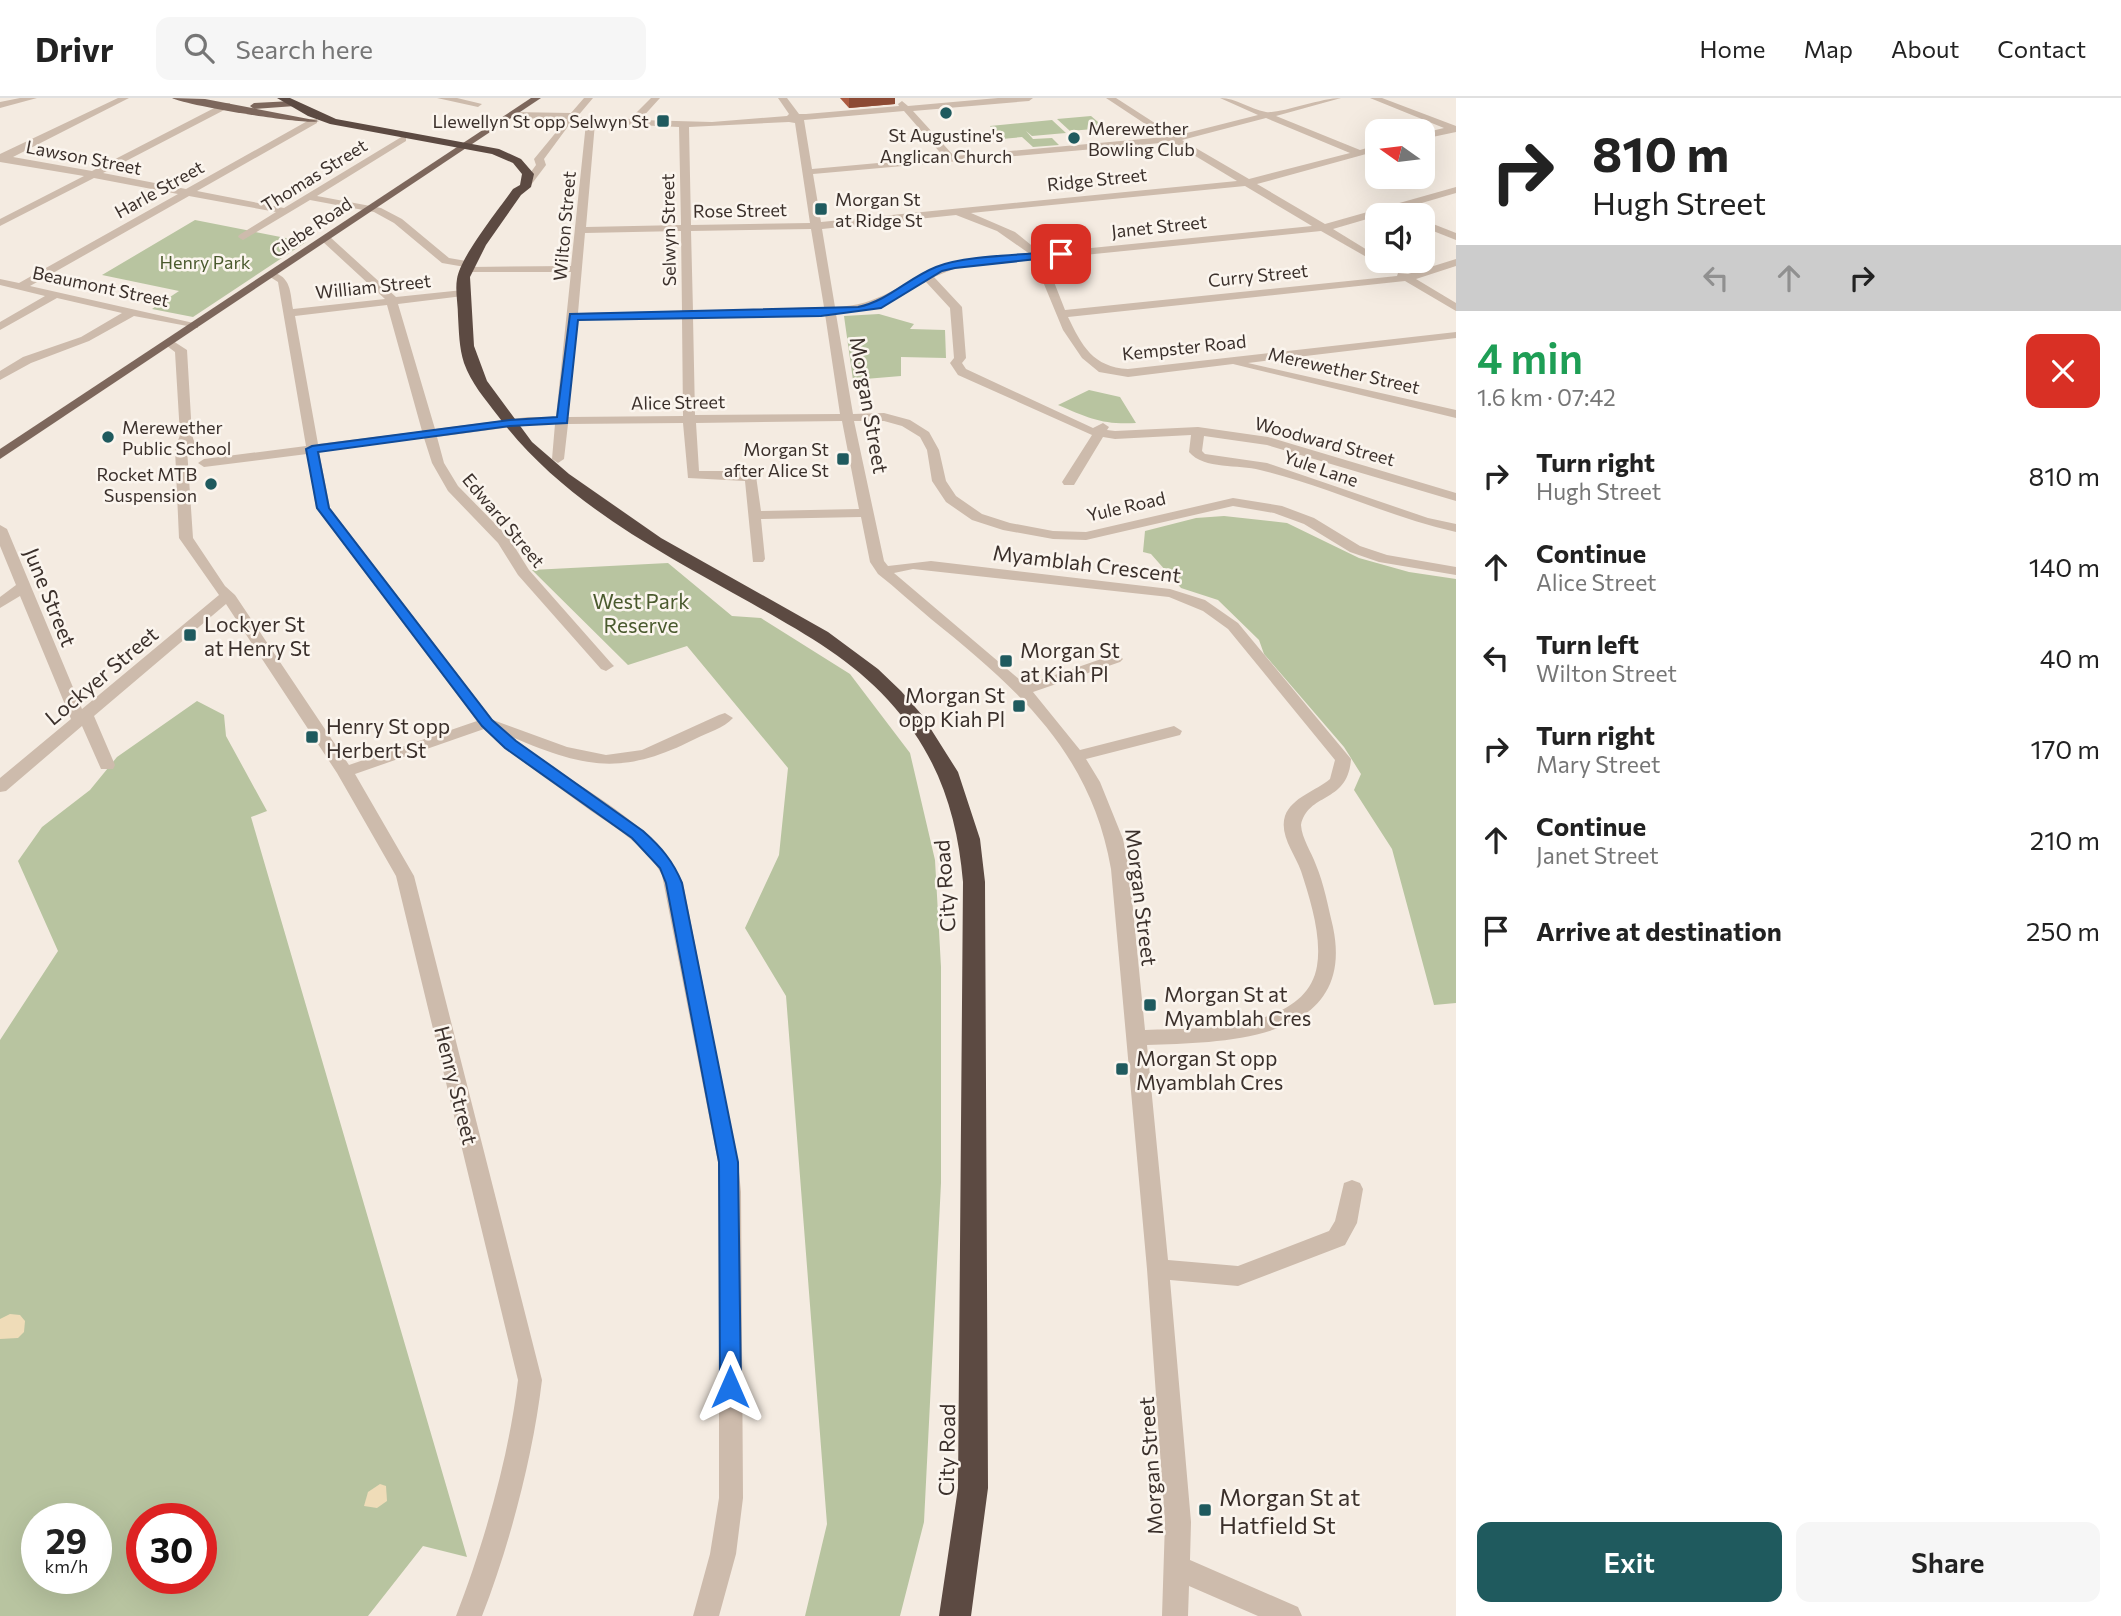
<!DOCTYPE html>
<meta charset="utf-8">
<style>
:root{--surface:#fff;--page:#f6f6f6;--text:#222;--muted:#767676;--line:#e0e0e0;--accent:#1f5a5e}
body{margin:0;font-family:Commissioner,sans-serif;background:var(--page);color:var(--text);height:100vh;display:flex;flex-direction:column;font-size:26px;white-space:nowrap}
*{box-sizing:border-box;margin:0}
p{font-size:23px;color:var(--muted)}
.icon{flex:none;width:38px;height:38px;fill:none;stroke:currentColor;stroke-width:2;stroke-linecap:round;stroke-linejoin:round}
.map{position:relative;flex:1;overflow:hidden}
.details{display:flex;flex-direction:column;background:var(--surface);width:665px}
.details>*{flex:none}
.hud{background:#fff;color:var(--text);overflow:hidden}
.needle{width:46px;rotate:284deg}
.fabs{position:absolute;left:1365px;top:21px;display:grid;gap:14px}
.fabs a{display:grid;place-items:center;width:70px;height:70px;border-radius:14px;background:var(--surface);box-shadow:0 7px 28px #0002;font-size:35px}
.speed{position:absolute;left:21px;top:1405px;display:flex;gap:14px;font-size:35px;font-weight:700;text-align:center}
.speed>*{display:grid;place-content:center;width:91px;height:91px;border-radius:50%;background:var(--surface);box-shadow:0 7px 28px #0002;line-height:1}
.speed small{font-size:18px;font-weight:400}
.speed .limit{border:10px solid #d22;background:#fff;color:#111}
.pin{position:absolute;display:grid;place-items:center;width:60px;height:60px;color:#fff;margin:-30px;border-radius:14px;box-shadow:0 4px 10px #0006}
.me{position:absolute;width:77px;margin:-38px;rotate:0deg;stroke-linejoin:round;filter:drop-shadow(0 0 5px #0008)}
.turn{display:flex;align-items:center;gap:24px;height:147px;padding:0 21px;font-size:32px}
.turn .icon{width:91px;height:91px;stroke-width:2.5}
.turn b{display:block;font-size:49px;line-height:60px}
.lanes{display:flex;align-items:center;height:66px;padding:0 21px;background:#0003;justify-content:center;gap:35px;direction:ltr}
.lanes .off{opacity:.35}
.round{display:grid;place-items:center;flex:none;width:74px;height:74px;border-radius:14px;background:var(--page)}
.overview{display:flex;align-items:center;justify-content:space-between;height:119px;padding:0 21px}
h1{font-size:42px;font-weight:600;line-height:52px;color:#1e9e55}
.cta{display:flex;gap:14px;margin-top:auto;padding:14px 21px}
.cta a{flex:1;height:80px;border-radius:14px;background:var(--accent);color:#fff;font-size:28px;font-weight:600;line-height:80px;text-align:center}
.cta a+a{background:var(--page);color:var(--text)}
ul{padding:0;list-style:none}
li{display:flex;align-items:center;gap:21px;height:91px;padding:0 21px}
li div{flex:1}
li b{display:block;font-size:26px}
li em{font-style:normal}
header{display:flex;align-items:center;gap:42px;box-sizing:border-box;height:98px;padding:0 35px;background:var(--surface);border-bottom:2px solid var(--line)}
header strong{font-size:33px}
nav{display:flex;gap:38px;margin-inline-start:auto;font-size:24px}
.search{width:490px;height:63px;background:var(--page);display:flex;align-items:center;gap:18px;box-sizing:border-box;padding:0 24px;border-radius:14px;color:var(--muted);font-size:26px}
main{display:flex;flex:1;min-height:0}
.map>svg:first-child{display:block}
.green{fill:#b8c4a0;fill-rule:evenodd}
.sand{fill:#efdcb8}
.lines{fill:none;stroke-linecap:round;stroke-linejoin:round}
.minor{fill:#cdbbac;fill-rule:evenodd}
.major{fill:#7d675c;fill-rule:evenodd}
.highway{fill:#5c4a42;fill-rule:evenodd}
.wall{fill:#ac5a40}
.shaded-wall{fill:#8c4a34}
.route{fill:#1a73e8;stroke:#114b97;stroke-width:2}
.poi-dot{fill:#1f5a5e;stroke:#fbf5ee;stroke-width:2.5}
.labels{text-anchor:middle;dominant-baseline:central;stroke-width:5;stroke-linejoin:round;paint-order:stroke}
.far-poi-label{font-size:18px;fill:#3b302b;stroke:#fbf5ee;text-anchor:end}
.far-street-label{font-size:18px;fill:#3b302b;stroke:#fbf5ee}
.far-park-label{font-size:18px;fill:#4a5a2e;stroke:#fbf5ee}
.street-label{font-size:21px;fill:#3b302b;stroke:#fbf5ee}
.park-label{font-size:21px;fill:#4a5a2e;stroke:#fbf5ee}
.poi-label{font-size:21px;fill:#3b302b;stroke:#fbf5ee;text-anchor:start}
.near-poi-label{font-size:24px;fill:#3b302b;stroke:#fbf5ee;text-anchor:start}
</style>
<header>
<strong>Drivr</strong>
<div class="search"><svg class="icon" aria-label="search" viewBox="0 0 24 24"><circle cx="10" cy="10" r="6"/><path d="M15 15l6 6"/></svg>Search here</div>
<nav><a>Home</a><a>Map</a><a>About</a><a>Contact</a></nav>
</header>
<main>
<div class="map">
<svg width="1456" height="1518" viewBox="0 0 1456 1518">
<rect width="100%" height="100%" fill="#f4ebe1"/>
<g class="green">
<polygon points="1091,18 1105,30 1070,33 1057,21"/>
<polygon points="1052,22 1066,35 1032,38 1026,33 1033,41 1052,40 1059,47 1033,49 1022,39 1002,41 990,28"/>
<polygon points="195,122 306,144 193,219 152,211 179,193 102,177"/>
<polygon points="879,216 914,226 910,231 945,232 946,260 901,259 901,278 853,282 844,218"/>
<path d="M1089,292l31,7 16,26c-33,2 -48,-5 -78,-18z"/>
<polygon points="1224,418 1287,425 1359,460 1409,474 1456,481 1456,905 1434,907 1392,751 1354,692 1361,676 1344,649 1264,556 1259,542 1218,502 1181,490 1151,456 1143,454 1145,433 1196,420"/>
<polygon points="668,465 732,518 761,520 850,576 910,655 935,762 941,869 941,1085 924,1424 900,1518 805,1518 827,1426 786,898 745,830 779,757 788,670 687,548 628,567 532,472"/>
<path d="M197,603l27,14 2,21 41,75 -16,6 216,740 -44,-11 -55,70h-368v-576l58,-89 -40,-90 24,-34 48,-37 27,-33zM37,1421h59v59h-59zM142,1421h59v59h-59z"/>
</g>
<g class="sand">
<polygon points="10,1216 20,1217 25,1223 24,1234 18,1240 0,1241 0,1221"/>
<polygon points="380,1386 386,1388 387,1403 377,1410 364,1408 368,1394"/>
</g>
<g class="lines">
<g class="minor">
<polygon points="20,0 37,0 0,10 0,4"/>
<path d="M118,0h11l-116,59 79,14 132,-68h6v4l-127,66 83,16 125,-70h6v4l-120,68 87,17 119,-72 3,1v4l-89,55 64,12 21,11 47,39 23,4 1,2 -3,3 101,-1 15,-143 -14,-2 -28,38 2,6 -18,24 -3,1 -5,-3 16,-22 -2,-6 33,-40 -55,-1 -5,-3 5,-3 59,1 13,-15h9l-16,19 53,2 21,-21h9l-20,22 72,2 75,-6 2,-2 -11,-16h9l12,16h7l93,-8 -1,-2 4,-3 6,5 90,-8h35l-4,3 -116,10 41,45 211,-19 -59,-39h10l59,38 83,-21 -38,-17c17,0 29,11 46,14 14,2 54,-14 75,-14l-65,18 84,34 17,-5v6l-120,33 68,40 131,-37v6l-123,36 44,27v5h5l-5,2 -56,-32 -276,28 20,51 332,-34 1,-3 10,1 48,-15v7l-40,13 40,24v8l-51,-30 -337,36c14,29 25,50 60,52l328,-37v6l-208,25 208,47v8l-223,-54 -105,13 -29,-5 -17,-14 -19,-28 -29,-70 -78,8 -22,9 28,30 4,51 -4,5 4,6 127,59 10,-5 6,4 -2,3 8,1 83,-4 70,10 188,56v8l-189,-56 -63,-9 -2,15 3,3 62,9 161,55 28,6v8c-67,-15 -129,-46 -196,-62 -21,-6 -56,0 -71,-18l2,-17 -76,4 -12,-2 -29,48h-10l-2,-3 30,-47 -134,-60 -8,-12 4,-5 -4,-50 -24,-26 -54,27 -36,5 17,100 31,-1 26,7 19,12 10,18 7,31 10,15 26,18 28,9 43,8 33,1 147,-34 49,8 32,12 46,28 27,9 69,12v8l-77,-13 -29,-10 -46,-28 -30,-11 -41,-7 -147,34 -33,-1 -50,-9 -31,-10 -26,-18 -14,-21 -5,-31 -7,-13 -18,-11 -18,-5h-30l30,140 4,5 43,-5 239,28 35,11 33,23 113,136c-3,45 -43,33 -50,66 1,14 10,26 15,40 8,19 12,41 17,62 24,115 -108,115 -186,118l21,215 70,6 91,-35 6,-10 9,-38 8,-3 8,3 3,6 -6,34 -12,22 -107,41 -68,-6 21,242 -1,38 108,47 4,9h-44l-69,-30 -1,30h-26l3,-94 -18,-253 -36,-400c-20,-116 -93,-180 -180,-250 -18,-15 -35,-31 -53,-45l-8,-12 -9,-45 -100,2 4,40 -2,3h-10l-8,-81 -57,-3 -5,-55 -115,1 -4,35 -6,4 -6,-4 3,-35 -27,1 -91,12 7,26 14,23 51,52 20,32 82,93 3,3 -8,5 -5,-2 -83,-94 -20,-32 -50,-52 -16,-28 -8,-25 -105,14 11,56 163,212 74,27 39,8 36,-5 77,-35 6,-2 8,5c-9,10 -26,15 -38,21 -73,37 -110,29 -183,-2 52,46 143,81 171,146l55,279 3,30 2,306 -7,56 -17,62h-26l17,-62 9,-56v-306l-1,-30 -56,-287c-15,-29 -45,-46 -71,-64 -36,-27 -74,-51 -107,-82l-129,45 59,102 128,504c-9,76 -32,164 -60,236h-26c28,-72 53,-160 62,-236l-122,-504 -59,-103 -111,-169 -132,112 21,49 -2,4h-12l-19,-43 -76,65 -6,1v-14l71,-59 -51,-123 -20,12v-11l16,-12 -16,-39v-21l7,4 75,180 137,-114 -40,-57 -4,-89 5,-14 -5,-83 -12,-9 10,-2 14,9 5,85 3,9 -8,5 6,89 32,48 10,9 114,170 128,-44 -161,-213 -9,-54 -103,13 -6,-4 6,-4 102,-13 -28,-164 -11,-7 5,-3c19,5 18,19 21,37l92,-10 -63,-58v-4h8l66,60 67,-7 6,3 -6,3 -65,8 37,125 93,-12h28l15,-145h-111v-4l5,-1 -23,-4 -48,-40 -20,-11 -64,-12 -67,40 -5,-3 1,-2 37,-23 -87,-16 -159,90 168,38v4l-64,-12 -45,25 -58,22 -31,17v-9l23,-14 58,-20 41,-24 -65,-15 -57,32v-8l45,-26 -45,-11v-6l19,4 159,-89 -84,-16 -94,48v-7l84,-43 -84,-14v-8zM904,13l40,46 -132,12 -8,-49zM1266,20l84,35 -101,26 -67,-39zM789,24l6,1 15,100 -119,2 -2,-98zM595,25l84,4 2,98 -95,2zM1172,44l65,39 -416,41 -8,-48zM1245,88l67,40 -271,27 -26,-21 -44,-19zM956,117l41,16 33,23c-29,3 -63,2 -91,13 -38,15 -59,39 -104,40l-13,-78zM811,131l13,78 -131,4 -2,-80zM681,133l1,80 -104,2 7,-80zM387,207l35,126 -104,13 -23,-128zM825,216l15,100 -145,1 -2,-98zM682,220l1,98 -115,1 9,-97zM842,323l17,88 -98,2 -5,-35 -16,-5h-41l-3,-48zM913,471l256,28 34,14 25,18 107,131 -5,19c-14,12 -38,18 -45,37 -6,19 10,38 16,55 9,28 21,65 16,95 -11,66 -121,62 -172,64l-16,-161 -6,-30 -23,-57 -14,-23 94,-24 2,-4 -8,-5 -94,24 -47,-58 87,-30 3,-3 -3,-3h-10l-84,29 -132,-112z"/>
<polygon points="437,0 457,0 482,6 478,9"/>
<polygon points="1370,0 1382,0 1456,28 1456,34 1423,41 1423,35 1444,30"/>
<polygon points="1423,122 1456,135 1456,142 1423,129"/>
</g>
<g class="major">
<path d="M172,0l33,1 114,22c-9,5 -136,-16 -147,-23z"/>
<polygon points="531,0 541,0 0,361 0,351"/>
<polygon points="292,3 295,4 295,8 254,11 250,8 254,5"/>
</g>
<path class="highway" d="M277,0h13l46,21 163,30 22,10 13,15 -3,13 -10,8 -35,50 -16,32 4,69 13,35 45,61 37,32 92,64 167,94 50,37 23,22 21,24 36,57 22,67 5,43 3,606 -17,128h-32l19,-128 5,-606c-6,-70 -26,-129 -75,-182 -38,-42 -88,-69 -137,-97 -91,-51 -190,-102 -253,-187 -13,-17 -27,-33 -34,-53 -5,-16 -5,-31 -6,-47 0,-12 -3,-26 -1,-37 3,-22 42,-70 56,-90l7,-4 2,-11 -9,-11 -21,-9 -162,-30 -22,-8z"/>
</g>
<polygon class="wall" points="840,0 895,0 895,6 849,10"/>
<polygon class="shaded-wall" points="849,0 895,0 895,6 849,10"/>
<path class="route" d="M1061,153l5,3 -1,2 -110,12 -13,3 -61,37 -60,8 -243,4 -11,103 -57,3 -192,26 11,56 163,212 24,21 127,90c18,16 30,30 39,52l56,279 3,225 -3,7 -8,3 -7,-3 -3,-7 -1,-225 -53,-279 -6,-15 -28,-30 -127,-90 -23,-22 -165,-218 -11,-59 6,-3 198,-26 47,-3 13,-103 288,-7c30,-6 50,-29 78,-40 29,-12 91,-12 125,-16z"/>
<g class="poi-dot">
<circle cx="946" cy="15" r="7"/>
<rect x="656" y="16" width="14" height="14" rx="3.5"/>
<circle cx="1074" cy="40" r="7"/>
<rect x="814" y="104" width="14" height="14" rx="3.5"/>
<circle cx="108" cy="339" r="7"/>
<rect x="836" y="354" width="14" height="14" rx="3.5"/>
<circle cx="211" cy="386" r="7"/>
<rect x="183" y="530" width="14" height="14" rx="3.5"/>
<rect x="999" y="556" width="14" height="14" rx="3.5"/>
<rect x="1012" y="601" width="14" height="14" rx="3.5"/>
<rect x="305" y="632" width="14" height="14" rx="3.5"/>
<rect x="1143" y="900" width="14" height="14" rx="3.5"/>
<rect x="1115" y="964" width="14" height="14" rx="3.5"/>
<rect x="1198" y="1405" width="14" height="14" rx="3.5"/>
</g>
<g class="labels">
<g class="far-poi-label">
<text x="649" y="23">Llewellyn St opp Selwyn St</text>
<text x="1088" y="30" text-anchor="start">Merewether<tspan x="1088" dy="21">Bowling Club</tspan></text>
<text x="946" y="37" text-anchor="middle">St Augustine's<tspan x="946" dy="21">Anglican Church</tspan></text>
<text x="835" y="101" text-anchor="start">Morgan St<tspan x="835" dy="21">at Ridge St</tspan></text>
<text x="122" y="329" text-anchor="start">Merewether<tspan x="122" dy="21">Public School</tspan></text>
<text x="829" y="351">Morgan St<tspan x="829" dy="21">after Alice St</tspan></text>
<text x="197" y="376">Rocket MTB<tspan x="197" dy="21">Suspension</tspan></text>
</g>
<g class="far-street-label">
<text transform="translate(84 59) rotate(11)">Lawson Street</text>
<text transform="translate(314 77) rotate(-32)">Thomas Street</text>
<text transform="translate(1097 81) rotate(-6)">Ridge Street</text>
<text transform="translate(159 91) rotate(-29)">Harle Street</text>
<text transform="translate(740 112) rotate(-1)">Rose Street</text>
<text transform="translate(564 128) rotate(-85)">Wilton Street</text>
<text transform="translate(1159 128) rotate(-6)">Janet Street</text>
<text transform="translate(311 129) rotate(-34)">Glebe Road</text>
<text transform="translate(668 132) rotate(-91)">Selwyn Street</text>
<text transform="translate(1258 177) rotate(-6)">Curry Street</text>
<text transform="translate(101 188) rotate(12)">Beaumont Street</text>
<text transform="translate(373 188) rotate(-6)">William Street</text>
<text transform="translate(1184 249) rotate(-6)">Kempster Road</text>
<text transform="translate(1344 272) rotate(13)">Merewether Street</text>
<text transform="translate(678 304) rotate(-1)">Alice Street</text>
<text transform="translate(1325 343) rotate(15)">Woodward Street</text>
<text transform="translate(1321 370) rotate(19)">Yule Lane</text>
<text transform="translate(1126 408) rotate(-13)">Yule Road</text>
<text transform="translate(504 422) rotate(50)">Edward Street</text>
</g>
<g class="far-park-label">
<text x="205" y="164">Henry Park</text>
</g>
<g class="street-label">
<text transform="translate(870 307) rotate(80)">Morgan Street</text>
<text transform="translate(1087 465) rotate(7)">Myamblah Crescent</text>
<text transform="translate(51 499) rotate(68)">June Street</text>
<text transform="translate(101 577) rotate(-40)">Lockyer Street</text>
<text transform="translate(944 788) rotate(-94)">City Road</text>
<text transform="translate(1142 799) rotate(83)">Morgan Street</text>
<text transform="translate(457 987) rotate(76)">Henry Street</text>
<text transform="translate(946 1352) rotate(-89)">City Road</text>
<text transform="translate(1150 1368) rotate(-94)">Morgan Street</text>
</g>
<g class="park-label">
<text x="641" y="502">West Park<tspan x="641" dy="24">Reserve</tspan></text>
</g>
<g class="poi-label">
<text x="204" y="525">Lockyer St<tspan x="204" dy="24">at Henry St</tspan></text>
<text x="1020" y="551">Morgan St<tspan x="1020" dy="24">at Kiah Pl</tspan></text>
<text x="1005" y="596" text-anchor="end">Morgan St<tspan x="1005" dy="24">opp Kiah Pl</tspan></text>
<text x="326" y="627">Henry St opp<tspan x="326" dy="24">Herbert St</tspan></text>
<text x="1164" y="895">Morgan St at<tspan x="1164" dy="24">Myamblah Cres</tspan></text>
<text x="1136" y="959">Morgan St opp<tspan x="1136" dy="24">Myamblah Cres</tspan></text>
</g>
<g class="near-poi-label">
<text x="1219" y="1398">Morgan St at<tspan x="1219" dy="28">Hatfield St</tspan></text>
</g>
</g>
</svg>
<div class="fabs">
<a><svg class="needle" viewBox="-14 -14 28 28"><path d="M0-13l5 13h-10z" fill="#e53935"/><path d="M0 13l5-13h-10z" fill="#767676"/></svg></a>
<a><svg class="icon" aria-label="sound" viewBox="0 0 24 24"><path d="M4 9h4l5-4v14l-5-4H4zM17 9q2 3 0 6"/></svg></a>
</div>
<div class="speed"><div>29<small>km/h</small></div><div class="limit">30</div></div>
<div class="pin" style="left:1061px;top:156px;background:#d93025"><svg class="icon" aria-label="arrive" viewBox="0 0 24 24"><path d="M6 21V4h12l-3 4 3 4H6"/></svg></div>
<svg class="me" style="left:730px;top:1289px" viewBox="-20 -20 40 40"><path d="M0-17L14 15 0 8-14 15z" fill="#1a73e8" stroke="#fff" stroke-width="4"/></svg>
</div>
<section class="details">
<div class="hud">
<div class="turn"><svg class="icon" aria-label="right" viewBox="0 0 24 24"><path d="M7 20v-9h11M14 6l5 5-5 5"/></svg><div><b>810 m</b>Hugh Street</div></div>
<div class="lanes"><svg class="icon off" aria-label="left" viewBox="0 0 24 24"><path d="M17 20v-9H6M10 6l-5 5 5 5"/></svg><svg class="icon off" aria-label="ahead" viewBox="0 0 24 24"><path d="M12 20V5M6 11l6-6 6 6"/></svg><svg class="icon" aria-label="right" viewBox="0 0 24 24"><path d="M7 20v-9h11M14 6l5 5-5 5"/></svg></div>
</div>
<div class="overview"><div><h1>4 min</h1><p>1.6 km · 07:42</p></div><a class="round" style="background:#d93025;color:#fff"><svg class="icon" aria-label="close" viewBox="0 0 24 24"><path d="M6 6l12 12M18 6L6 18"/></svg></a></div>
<ul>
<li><svg class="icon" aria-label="right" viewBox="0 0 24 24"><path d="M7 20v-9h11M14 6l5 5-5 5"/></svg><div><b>Turn right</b><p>Hugh Street</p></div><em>810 m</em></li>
<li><svg class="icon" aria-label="ahead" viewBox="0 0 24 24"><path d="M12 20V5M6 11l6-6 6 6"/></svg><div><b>Continue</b><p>Alice Street</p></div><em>140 m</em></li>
<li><svg class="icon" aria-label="left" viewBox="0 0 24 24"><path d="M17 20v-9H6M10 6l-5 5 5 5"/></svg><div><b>Turn left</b><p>Wilton Street</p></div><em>40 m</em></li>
<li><svg class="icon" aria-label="right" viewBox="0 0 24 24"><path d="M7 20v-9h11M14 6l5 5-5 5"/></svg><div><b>Turn right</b><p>Mary Street</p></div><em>170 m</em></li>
<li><svg class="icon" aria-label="ahead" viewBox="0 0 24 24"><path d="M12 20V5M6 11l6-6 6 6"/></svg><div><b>Continue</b><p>Janet Street</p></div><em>210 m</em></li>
<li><svg class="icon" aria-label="arrive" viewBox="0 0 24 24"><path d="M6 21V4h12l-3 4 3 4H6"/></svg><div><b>Arrive at destination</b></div><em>250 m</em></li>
</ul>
<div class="cta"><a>Exit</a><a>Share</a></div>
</section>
</main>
